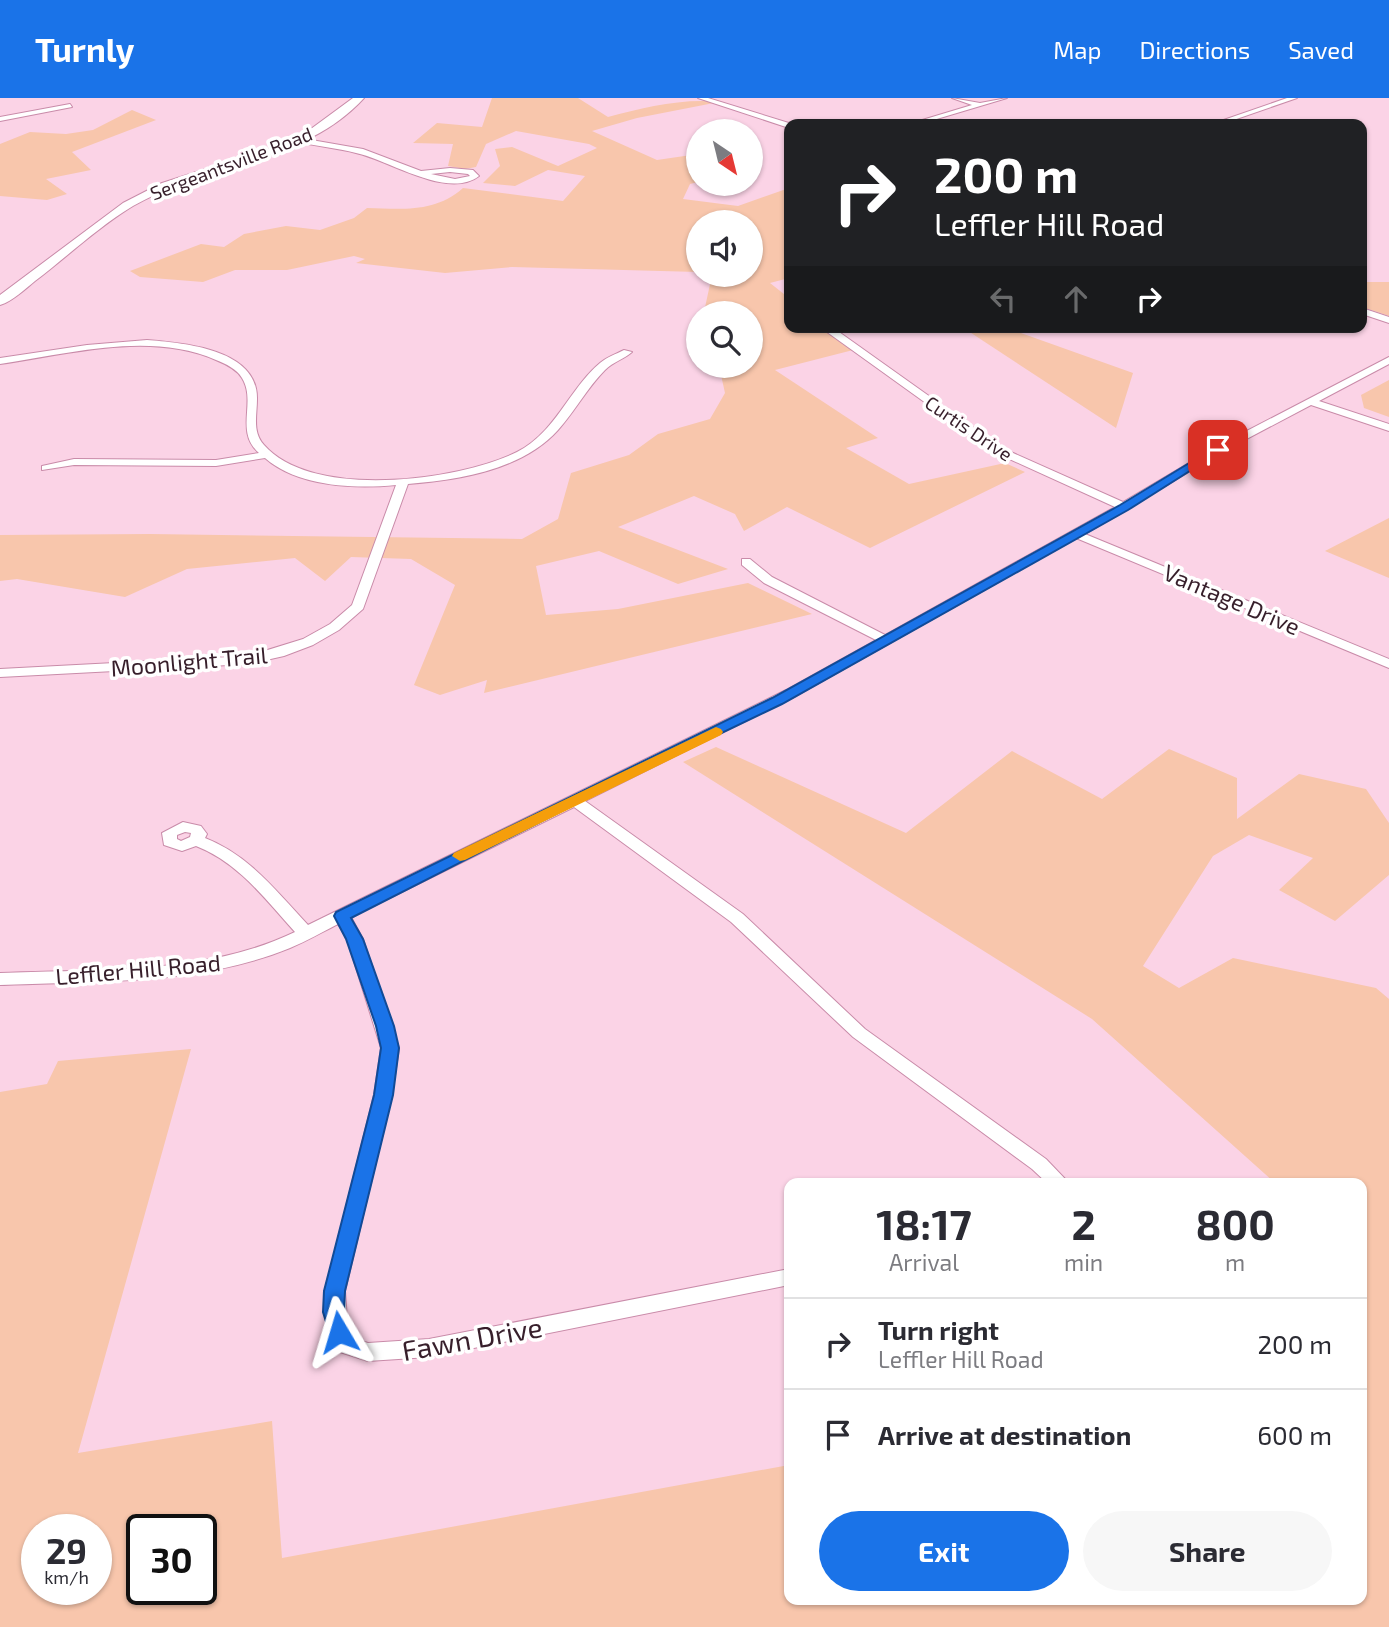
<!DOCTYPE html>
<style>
:root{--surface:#fff;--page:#f7f7f7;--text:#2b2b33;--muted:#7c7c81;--line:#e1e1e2;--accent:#1a73e8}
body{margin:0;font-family:"Exo 2",sans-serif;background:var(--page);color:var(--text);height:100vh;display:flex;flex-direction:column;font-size:26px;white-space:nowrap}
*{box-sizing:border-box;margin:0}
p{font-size:23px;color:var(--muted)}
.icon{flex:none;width:38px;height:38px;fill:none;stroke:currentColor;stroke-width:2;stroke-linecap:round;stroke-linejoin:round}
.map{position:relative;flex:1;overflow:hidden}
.details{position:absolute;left:784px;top:1080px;width:583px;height:427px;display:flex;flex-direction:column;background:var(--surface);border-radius:14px;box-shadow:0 2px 5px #0004}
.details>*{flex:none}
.top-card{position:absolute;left:784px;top:21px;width:583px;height:214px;border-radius:14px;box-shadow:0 2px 5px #0004;background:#202124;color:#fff;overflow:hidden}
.needle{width:46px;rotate:145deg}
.buttons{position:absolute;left:686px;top:21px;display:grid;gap:14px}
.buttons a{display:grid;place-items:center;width:77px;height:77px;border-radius:50%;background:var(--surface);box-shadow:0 2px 5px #0004;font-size:35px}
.speed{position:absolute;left:21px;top:1416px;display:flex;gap:14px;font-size:35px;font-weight:700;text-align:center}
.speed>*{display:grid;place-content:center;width:91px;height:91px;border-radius:50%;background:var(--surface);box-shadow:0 2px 5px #0004;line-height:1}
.speed small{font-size:18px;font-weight:400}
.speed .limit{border:4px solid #111;border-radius:10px;background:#fff;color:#111}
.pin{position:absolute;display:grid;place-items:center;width:60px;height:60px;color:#fff;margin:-30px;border-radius:14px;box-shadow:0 4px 10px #0006}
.me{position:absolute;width:77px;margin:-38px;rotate:353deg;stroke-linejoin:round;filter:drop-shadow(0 0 5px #0008)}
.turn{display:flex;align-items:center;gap:24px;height:147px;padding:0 35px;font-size:32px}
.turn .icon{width:91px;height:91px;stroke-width:2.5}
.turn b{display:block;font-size:49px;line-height:60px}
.lanes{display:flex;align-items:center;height:66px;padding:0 35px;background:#0003;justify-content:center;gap:35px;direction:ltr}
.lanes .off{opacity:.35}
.eta{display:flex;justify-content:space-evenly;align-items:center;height:119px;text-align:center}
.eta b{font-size:42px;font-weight:700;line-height:49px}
.primary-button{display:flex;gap:14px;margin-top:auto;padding:14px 35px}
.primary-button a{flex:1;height:80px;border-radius:42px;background:var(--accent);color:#fff;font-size:28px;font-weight:700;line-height:80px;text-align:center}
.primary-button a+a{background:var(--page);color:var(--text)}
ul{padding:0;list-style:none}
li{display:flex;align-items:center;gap:21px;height:91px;padding:0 35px;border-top:2px solid var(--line)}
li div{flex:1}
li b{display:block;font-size:26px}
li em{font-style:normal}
header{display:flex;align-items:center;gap:42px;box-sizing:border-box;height:98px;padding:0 35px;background:var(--accent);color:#fff}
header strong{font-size:33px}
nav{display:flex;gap:38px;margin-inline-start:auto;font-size:24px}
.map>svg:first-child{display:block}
.green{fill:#f8c6ac;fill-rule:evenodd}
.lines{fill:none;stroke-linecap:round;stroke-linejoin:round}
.street-casing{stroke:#c98ba9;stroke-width:2}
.secondary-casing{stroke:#c98ba9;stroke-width:2}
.street{fill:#fff;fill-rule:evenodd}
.secondary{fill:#fff;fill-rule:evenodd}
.route{fill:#1a73e8;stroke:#114b97;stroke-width:2}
.slow{fill:#f59e0b}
.labels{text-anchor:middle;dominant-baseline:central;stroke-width:7;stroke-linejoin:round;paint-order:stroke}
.far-street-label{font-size:19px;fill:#371f2b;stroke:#fff}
.street-label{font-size:23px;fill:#371f2b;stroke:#fff}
.near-street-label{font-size:28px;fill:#371f2b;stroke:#fff}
</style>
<header>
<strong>Turnly</strong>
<nav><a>Map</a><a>Directions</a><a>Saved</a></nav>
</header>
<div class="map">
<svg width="1389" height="1529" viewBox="0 0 1389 1529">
<rect width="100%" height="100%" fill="#fbd3e6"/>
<g class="green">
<path d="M492,0h86l30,19c35,-9 74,-19 111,-15l-82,16 -45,13 65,29 41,-6v28l-8,2 -7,15 55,7 51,-18v90l-19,5 19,15v29h39l29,22 -82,21 103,68 -32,10 63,36 96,-21 20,9 -155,76 -83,-41 -43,24 -9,-17 -41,-18 -76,31 110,42 -50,15 -79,-33 -63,15 10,49 72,-6 130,-26 64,31 -328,79 3,-13 -47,15 -26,-10 41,-100 -44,-26 -60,-2 -26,24 -30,-23 -108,11 -62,28 -108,-18 -17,2v-46l150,-1 372,5 36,-20 13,-46 58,-18 29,-21 52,-15 15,-26 -6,-27h32v-53l-47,-1 8,-37h39v-53h-53v50l-186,-5 -67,6 -89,-10 9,-4 -11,-3 -67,14h-52l-32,12 -63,-5 -10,-6 71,-27 23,3 20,-13 42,-8 34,4 34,-12 13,-10c35,1 68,5 96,-20l100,13 22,-25 -37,-6 -33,16 -32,-3 17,-17 -5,-17 17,-2 46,19 39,-18 -8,-4 -73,-13 -30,13 -10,23 -11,2 -17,-3 5,-22 -40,-1 24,-20 45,4z"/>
<polygon points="132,12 156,22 72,54 91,72 46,81 67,96 47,102 0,98 0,46 30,34 66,36 93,32"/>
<polygon points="1362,184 1389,184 1389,218 1362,209"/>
<polygon points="962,229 1004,229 1133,275 1116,330"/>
<polygon points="1389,282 1389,319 1364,310 1361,297"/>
<polygon points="1389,420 1389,480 1325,453"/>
<path d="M716,649l190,86 106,-82 90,48 67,-50 68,29v41l62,-45 67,15 23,34v52l-54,46 -56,-31 34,-32 -64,-23 -36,21 -70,110 36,22 54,-30 143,30 13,11v628h-1389v-535l47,-8 11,-23 133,-12 -113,404 194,-32 10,137 507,-93v135h573v-417h-87l-183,-164 -409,-257zM37,1432h59v59h-59zM142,1432h59v59h-59z"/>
</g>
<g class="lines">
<g class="street-casing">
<g id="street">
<polygon points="698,0 708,0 792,26 786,29"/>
<polygon points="952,0 980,5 1007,0 920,26 909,26 972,7"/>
<polygon points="1287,0 1297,0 1222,26 1212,26"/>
<polygon points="70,6 72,9 0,23 0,19"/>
<path d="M300,40l63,11 58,22 29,-3 23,2 6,6c-31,24 -90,-16 -123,-23 -19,-5 -39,-7 -59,-11zM450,74l18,2 2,2 -15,3 -24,-5z"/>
<polygon points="1362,210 1389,219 1389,225 1362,216"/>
<path d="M820,229h12l170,121 121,54 91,-54 175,-91v7l-70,37 70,23v7l-78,-26 -89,47 -137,82 304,125v9l-313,-130 -280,158 -211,105 158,113 122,115 181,130 23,24h-22l-15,-14 -179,-132 -122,-115 -157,-115 -223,110 12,22 36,109 -7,47 -47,196 2,29 8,19 13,4 61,-4 360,-70v16l-360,72 -61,4 -28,-9 -12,-26 -3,-35 49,-196 7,-47 -34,-109 -9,-15c-16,8 -31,17 -48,24 -90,37 -194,33 -290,37v-12c97,-4 206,2 295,-41 -29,-32 -57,-70 -99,-86l-14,5 -18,-6 -2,-12 21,-11 18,4 6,8 -2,4c44,17 72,54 103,87l478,-235 90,-50 -112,-57 -22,-18v-6h8l22,18 113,58 230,-128 -121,-55zM185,734l6,1 -1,4 -9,4 -4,-2v-4z"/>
<path d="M147,242c37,3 111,9 110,59 0,16 -5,33 7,46 48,55 194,36 253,7 39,-20 52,-63 83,-89 7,-6 16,-9 24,-13l8,2c-8,7 -19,10 -27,18 -18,18 -30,41 -47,60 -36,40 -99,50 -150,54l-45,125 -24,21 -26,15 -29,11 -36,8 -248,13v-8l248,-13 55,-17 27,-15 22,-19 44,-120c-41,4 -98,2 -131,-27l-49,8 -142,-1 -32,5v-4l32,-7 142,1 43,-7c-25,-22 -2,-51 -17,-75 -5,-9 -16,-14 -26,-18 -67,-29 -146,-6 -216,4v-6l87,-13z"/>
</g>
</g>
<g class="secondary-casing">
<path id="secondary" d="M353,0h11c-60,66 -157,65 -231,108 -35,21 -65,50 -98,75 -10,8 -22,20 -35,24v-10l123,-92 39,-20 103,-33 39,-16z"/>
</g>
<use href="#street" class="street"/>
<use href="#secondary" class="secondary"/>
</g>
<polygon class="route" points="1214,350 1223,352 1128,412 782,606 605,691 351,820 363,841 394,928 399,950 393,997 345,1193 344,1214 350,1234 347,1240 339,1243 331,1240 323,1214 324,1193 374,997 381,950 376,928 346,841 334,818 336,814 772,600 1120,407"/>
<polygon class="slow" points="716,629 721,631 723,634 721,637 465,762 460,763 452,758 454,755"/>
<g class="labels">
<g class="far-street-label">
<text transform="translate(231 65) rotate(-21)">Sergeantsville Road</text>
<text transform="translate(969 330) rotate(34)">Curtis Drive</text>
</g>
<g class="street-label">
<text transform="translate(1232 501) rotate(23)">Vantage Drive</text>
<text transform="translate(189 563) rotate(-5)">Moonlight Trail</text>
<text transform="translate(138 871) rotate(-5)">Leffler Hill Road</text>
</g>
<g class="near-street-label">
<text transform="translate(472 1240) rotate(-10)">Fawn Drive</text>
</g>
</g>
</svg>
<div class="buttons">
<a><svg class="needle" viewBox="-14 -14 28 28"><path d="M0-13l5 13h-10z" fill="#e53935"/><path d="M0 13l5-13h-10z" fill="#7c7c81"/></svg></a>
<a><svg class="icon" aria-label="sound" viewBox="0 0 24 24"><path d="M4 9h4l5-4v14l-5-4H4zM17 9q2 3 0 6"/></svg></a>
<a><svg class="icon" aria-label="search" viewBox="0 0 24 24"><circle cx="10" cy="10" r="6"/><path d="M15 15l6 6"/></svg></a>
</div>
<div class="speed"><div>29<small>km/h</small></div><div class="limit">30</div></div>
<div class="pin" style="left:1218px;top:352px;background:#d93025"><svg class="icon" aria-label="arrive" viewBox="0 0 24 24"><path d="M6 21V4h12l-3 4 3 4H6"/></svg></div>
<svg class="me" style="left:339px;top:1234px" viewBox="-20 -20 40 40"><path d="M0-17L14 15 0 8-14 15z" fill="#1a73e8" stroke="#fff" stroke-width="4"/></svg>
<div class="top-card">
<div class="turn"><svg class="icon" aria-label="right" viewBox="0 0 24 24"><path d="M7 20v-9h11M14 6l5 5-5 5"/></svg><div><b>200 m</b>Leffler Hill Road</div></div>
<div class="lanes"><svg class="icon off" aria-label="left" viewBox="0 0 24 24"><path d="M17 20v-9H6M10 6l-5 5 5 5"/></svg><svg class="icon off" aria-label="ahead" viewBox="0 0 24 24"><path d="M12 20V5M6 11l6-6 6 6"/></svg><svg class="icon" aria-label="right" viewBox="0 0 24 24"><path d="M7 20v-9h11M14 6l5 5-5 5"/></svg></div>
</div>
<section class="details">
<div class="eta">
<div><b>18:17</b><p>Arrival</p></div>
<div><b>2</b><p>min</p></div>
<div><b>800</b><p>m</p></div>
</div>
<ul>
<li><svg class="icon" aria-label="right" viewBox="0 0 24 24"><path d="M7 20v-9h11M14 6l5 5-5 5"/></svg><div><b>Turn right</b><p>Leffler Hill Road</p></div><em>200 m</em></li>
<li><svg class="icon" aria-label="arrive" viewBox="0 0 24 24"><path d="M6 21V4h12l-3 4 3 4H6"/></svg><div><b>Arrive at destination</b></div><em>600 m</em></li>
</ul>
<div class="primary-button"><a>Exit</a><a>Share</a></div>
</section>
</div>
